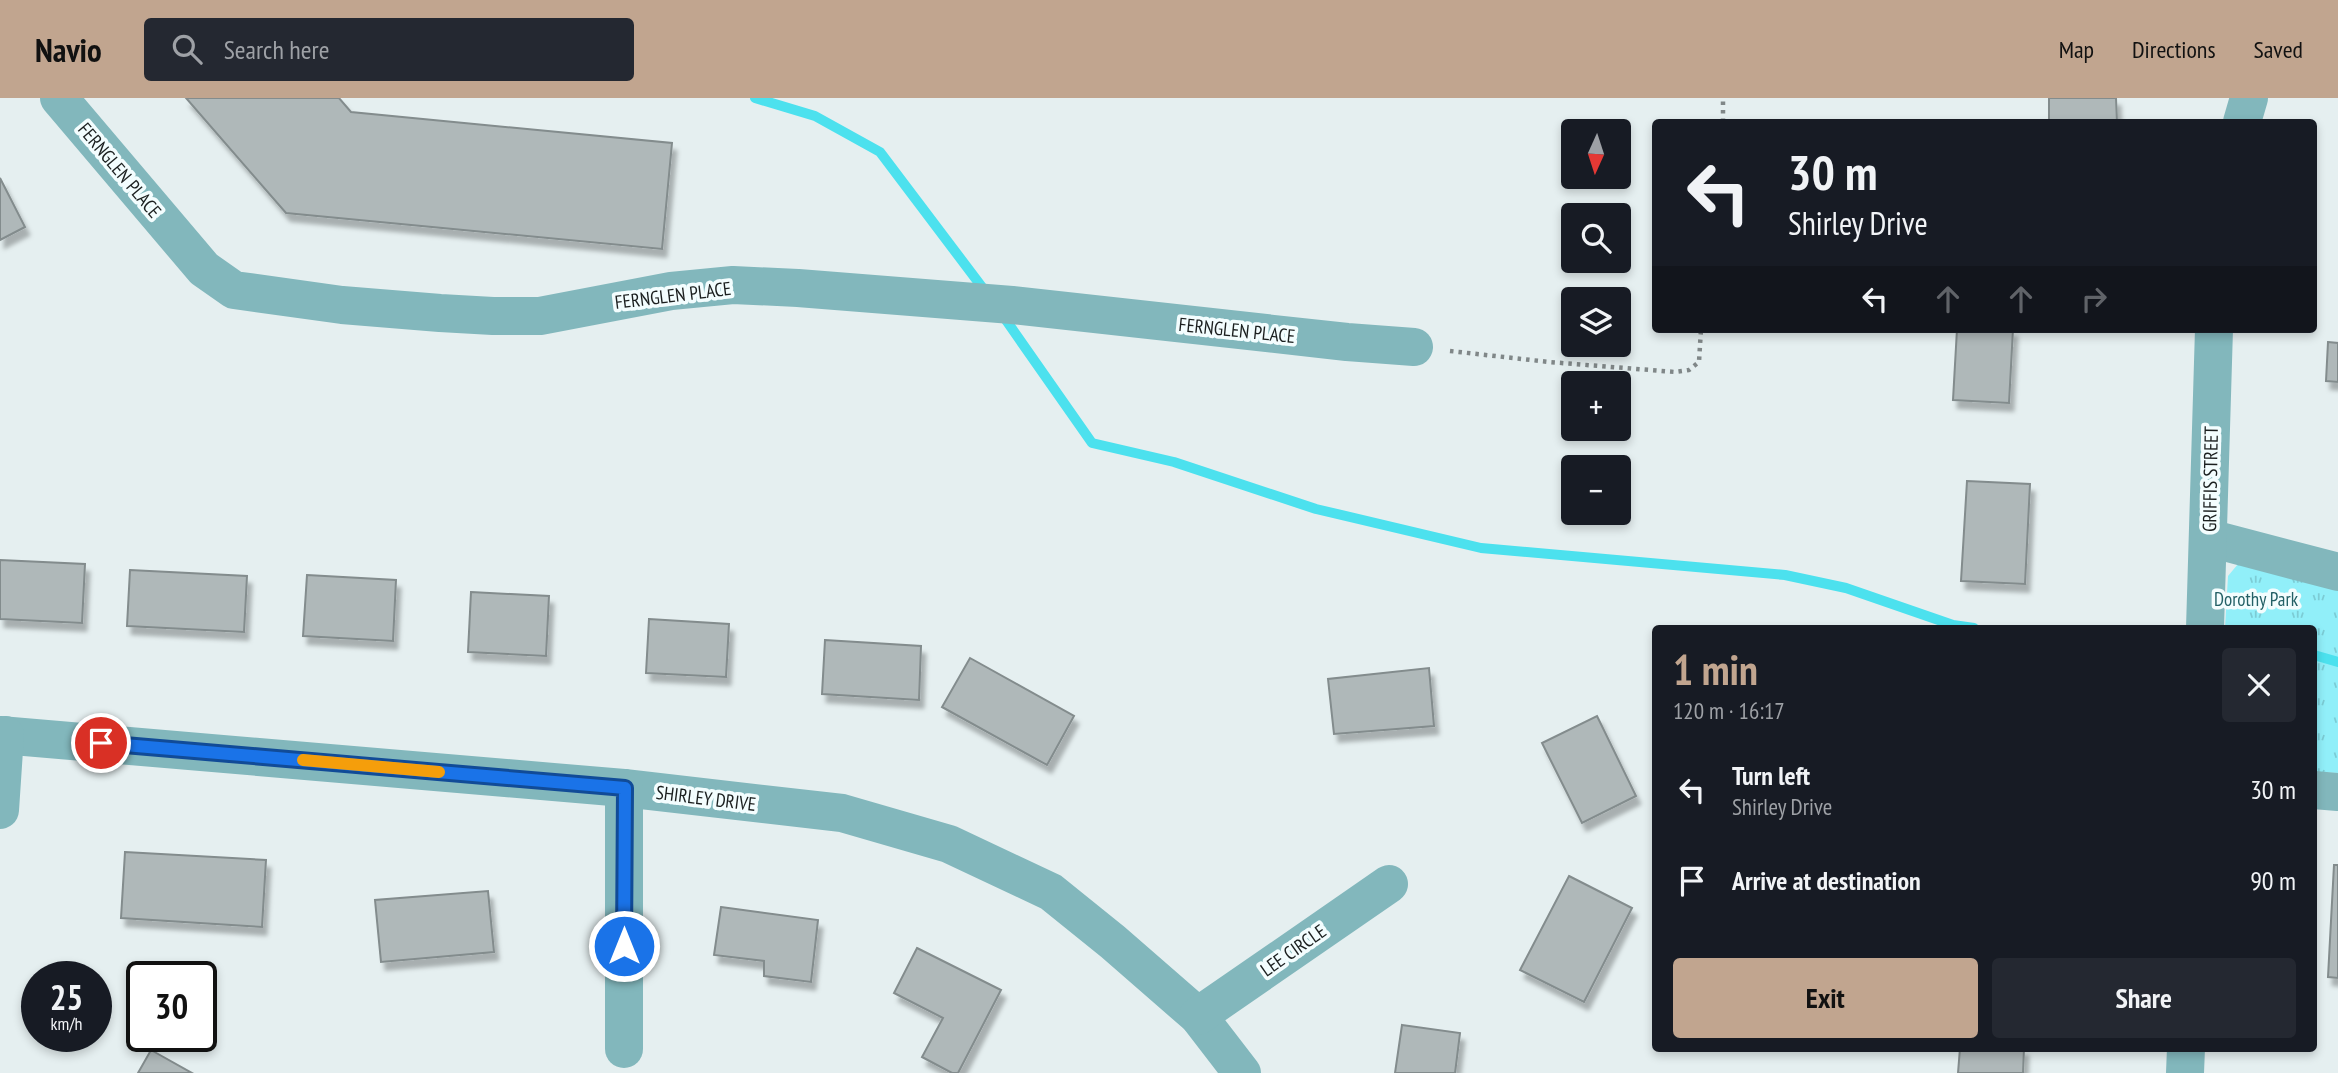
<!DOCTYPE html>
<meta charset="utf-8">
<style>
:root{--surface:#171b24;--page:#242831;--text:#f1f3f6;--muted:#9ea1a6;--accent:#c1a58f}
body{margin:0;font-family:"PT Sans Narrow",sans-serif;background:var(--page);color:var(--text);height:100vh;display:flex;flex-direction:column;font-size:26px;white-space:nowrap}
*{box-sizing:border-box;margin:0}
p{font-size:23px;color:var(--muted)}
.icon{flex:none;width:38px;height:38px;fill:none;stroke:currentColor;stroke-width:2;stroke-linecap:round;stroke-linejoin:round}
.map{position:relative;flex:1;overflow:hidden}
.side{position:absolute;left:1652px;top:527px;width:665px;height:427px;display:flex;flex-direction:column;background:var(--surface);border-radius:7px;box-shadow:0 4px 10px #0003}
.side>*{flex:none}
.hud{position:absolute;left:1652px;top:21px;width:665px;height:214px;border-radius:7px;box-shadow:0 4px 10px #0003;background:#171b24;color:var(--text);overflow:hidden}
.needle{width:46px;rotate:183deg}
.buttons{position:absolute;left:1561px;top:21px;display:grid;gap:14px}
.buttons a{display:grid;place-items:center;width:70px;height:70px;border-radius:7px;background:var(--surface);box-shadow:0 4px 10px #0003;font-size:35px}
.speed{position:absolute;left:21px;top:863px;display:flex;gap:14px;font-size:35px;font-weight:700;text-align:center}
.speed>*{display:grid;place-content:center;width:91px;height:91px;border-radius:50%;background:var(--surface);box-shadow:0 4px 10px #0003;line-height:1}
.speed small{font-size:18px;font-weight:400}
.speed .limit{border:4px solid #111;border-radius:10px;background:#fff;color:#111}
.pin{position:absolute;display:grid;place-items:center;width:60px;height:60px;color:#fff;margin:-30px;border:4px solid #fff;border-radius:50%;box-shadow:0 2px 7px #0007}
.me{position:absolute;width:77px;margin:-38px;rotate:0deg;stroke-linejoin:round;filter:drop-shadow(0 0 5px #0008)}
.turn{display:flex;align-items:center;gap:24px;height:147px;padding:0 21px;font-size:32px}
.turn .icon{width:91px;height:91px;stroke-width:2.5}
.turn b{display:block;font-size:49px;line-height:60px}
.lanes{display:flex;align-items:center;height:66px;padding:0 21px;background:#0003;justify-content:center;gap:35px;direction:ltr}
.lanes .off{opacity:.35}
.round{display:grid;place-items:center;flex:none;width:74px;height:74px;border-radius:7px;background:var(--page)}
.headline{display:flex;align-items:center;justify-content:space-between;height:119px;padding:0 21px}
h1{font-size:42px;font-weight:700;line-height:52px;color:var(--accent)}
.cta{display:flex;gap:14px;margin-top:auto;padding:14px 21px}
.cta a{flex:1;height:80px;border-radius:7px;background:var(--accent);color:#111;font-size:28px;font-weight:700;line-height:80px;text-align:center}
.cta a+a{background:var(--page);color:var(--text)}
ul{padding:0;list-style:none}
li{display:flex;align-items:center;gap:21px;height:91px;padding:0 21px}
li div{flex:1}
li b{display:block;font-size:26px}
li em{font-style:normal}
header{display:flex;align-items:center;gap:42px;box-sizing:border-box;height:98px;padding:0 35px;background:var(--accent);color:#111}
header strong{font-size:33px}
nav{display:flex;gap:38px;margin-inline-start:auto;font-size:24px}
.search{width:490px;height:63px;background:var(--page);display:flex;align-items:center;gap:18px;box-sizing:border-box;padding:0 24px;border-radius:7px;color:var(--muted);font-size:26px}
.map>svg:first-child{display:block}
.park{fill:url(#park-tufts)}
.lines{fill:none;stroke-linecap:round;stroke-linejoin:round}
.stream{stroke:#4ce1ee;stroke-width:10}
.building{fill:#afb8b9;stroke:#838c8d;stroke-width:2;filter:url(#shadow)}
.path{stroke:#808788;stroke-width:4.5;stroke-dasharray:3.5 5;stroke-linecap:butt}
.minor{stroke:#82b7bc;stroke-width:38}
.route-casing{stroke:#114b97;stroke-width:18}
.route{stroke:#1a73e8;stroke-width:12}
.slow{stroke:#f59e0b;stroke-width:12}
.labels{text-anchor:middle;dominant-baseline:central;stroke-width:7;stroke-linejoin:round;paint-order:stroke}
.street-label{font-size:19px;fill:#1b1f1f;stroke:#f3fdfe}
.park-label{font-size:19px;fill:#246066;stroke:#f3fdfe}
</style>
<header>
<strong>Navio</strong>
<div class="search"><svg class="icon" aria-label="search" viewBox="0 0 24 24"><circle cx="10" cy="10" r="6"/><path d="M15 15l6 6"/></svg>Search here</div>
<nav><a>Map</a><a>Directions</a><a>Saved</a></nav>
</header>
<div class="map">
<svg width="2338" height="975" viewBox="0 0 2338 975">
<defs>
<pattern id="park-tufts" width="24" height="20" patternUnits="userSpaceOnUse" patternTransform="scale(1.75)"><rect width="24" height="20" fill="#91eff9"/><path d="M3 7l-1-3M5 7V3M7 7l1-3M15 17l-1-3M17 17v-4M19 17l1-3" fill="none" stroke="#7cccd5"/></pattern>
<filter id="shadow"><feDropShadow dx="4.5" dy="8" stdDeviation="2" flood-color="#0004"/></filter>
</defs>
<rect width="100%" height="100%" fill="#e5eff0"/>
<polygon class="park" points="2238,466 2338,491 2338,675 2314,674 2314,530 2225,530 2228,478"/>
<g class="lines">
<g class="stream">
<polyline points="755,0 815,18 880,54 988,197"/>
<polyline points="1001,215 1092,345 1174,364 1316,411 1481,450 1785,477 1846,490 1953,527 1974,530"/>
<polyline points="2314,557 2338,564"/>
</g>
</g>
<g class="building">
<polygon points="186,0 339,0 351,14 672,45 662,151 286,115"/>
<polygon points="2049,0 2116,0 2117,24 2049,24"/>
<polygon points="0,80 25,129 0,142"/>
<polygon points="1957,231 2013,231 2009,305 1953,302"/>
<polygon points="2328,244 2338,245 2338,284 2326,283"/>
<polygon points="1967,383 2030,386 2025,486 1961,483"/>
<polygon points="0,462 85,466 82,525 0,521"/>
<polygon points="130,472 247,478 244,534 127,528"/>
<polygon points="307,477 396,482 393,543 303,538"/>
<polygon points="471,494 549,498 546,558 468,554"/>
<polygon points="649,521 729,526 726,579 646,575"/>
<polygon points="825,542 921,548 919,602 822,596"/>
<polygon points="970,560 1074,618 1047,667 942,609"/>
<polygon points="1429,570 1434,628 1334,636 1328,581"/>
<polygon points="1597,618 1636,698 1582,725 1542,645"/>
<polygon points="125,754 266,762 262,829 121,820"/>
<polygon points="2334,767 2338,767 2338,880 2328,879"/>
<polygon points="1569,778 1632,810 1584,904 1520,872"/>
<polygon points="488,793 494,854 381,864 375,802"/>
<polygon points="721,809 818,822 811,884 764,878 764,863 714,857"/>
<polygon points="917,850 1001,892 958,975 952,975 922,959 943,920 894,895"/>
<polygon points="1402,927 1460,935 1455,975 1395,975"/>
<polygon points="1960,950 2024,950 2023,975 1958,975"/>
<polygon points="151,952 192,975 138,975"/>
</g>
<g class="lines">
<g class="path">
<polyline points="1723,24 1723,0"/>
<polyline points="1450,253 1549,264 1675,274 1689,272 1699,264 1701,231"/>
</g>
<g class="minor">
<polyline points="59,0 204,171 234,192 342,207 440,215 493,218 540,218 671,193 733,187 798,190 1012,207 1347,244 1414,249"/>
<polyline points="2242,24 2249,0"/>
<polyline points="2209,440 2338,474"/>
<polyline points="2205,530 2214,231"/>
<polyline points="0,637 624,690 842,715 949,746 1051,794 1113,844 1198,918 1242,975"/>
<polyline points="2314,692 2338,694"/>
<polyline points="0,712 5,637"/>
<polyline points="1198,918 1389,786"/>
<polyline points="624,951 624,690"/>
<polyline points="2185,975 2186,950"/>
</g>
</g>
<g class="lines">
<g class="route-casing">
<polyline id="route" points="101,645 625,690 624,848"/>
</g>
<use href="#route" class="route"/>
<polyline class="slow" points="303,662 439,674"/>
</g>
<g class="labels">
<g class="street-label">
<text transform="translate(120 72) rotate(50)">FERNGLEN PLACE</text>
<text transform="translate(673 197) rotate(-7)">FERNGLEN PLACE</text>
<text transform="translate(1237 232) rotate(6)">FERNGLEN PLACE</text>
<text transform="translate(2210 381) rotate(-89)">GRIFFIS STREET</text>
<text transform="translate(706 700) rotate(7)">SHIRLEY DRIVE</text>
<text transform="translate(1293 852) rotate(-35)">LEE CIRCLE</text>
</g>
<g class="park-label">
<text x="2256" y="501">Dorothy Park</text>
</g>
</g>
</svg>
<div class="buttons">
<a><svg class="needle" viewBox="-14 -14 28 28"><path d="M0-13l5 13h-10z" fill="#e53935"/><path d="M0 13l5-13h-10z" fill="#9ea1a6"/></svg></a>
<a><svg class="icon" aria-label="search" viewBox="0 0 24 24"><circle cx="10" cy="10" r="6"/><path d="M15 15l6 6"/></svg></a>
<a><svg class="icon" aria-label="layers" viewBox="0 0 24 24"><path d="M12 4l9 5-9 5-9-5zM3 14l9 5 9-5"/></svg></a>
<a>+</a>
<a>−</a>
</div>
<div class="speed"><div>25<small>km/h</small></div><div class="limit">30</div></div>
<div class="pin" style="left:101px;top:645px;background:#d93025"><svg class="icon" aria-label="arrive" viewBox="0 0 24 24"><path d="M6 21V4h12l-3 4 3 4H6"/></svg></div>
<svg class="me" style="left:624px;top:848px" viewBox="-20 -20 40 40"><circle r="17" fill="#1a73e8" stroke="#fff" stroke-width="3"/><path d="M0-11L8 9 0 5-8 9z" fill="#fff"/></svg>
<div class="hud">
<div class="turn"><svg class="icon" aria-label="left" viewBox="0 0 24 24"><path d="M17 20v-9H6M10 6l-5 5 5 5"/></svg><div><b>30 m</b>Shirley Drive</div></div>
<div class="lanes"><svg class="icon" aria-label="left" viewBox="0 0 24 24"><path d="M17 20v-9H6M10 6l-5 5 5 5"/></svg><svg class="icon off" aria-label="ahead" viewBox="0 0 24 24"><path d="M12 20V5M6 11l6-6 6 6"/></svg><svg class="icon off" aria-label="ahead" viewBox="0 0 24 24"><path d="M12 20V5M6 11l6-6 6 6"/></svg><svg class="icon off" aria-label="right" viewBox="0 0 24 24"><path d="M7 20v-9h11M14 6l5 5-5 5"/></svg></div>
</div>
<section class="side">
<div class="headline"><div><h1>1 min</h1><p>120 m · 16:17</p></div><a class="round"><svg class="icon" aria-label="close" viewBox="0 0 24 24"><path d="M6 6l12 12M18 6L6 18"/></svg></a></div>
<ul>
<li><svg class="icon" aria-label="left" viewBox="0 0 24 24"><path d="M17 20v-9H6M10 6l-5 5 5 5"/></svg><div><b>Turn left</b><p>Shirley Drive</p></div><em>30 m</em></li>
<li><svg class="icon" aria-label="arrive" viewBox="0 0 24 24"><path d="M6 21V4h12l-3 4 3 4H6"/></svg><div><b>Arrive at destination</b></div><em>90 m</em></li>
</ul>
<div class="cta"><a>Exit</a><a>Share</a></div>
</section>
</div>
